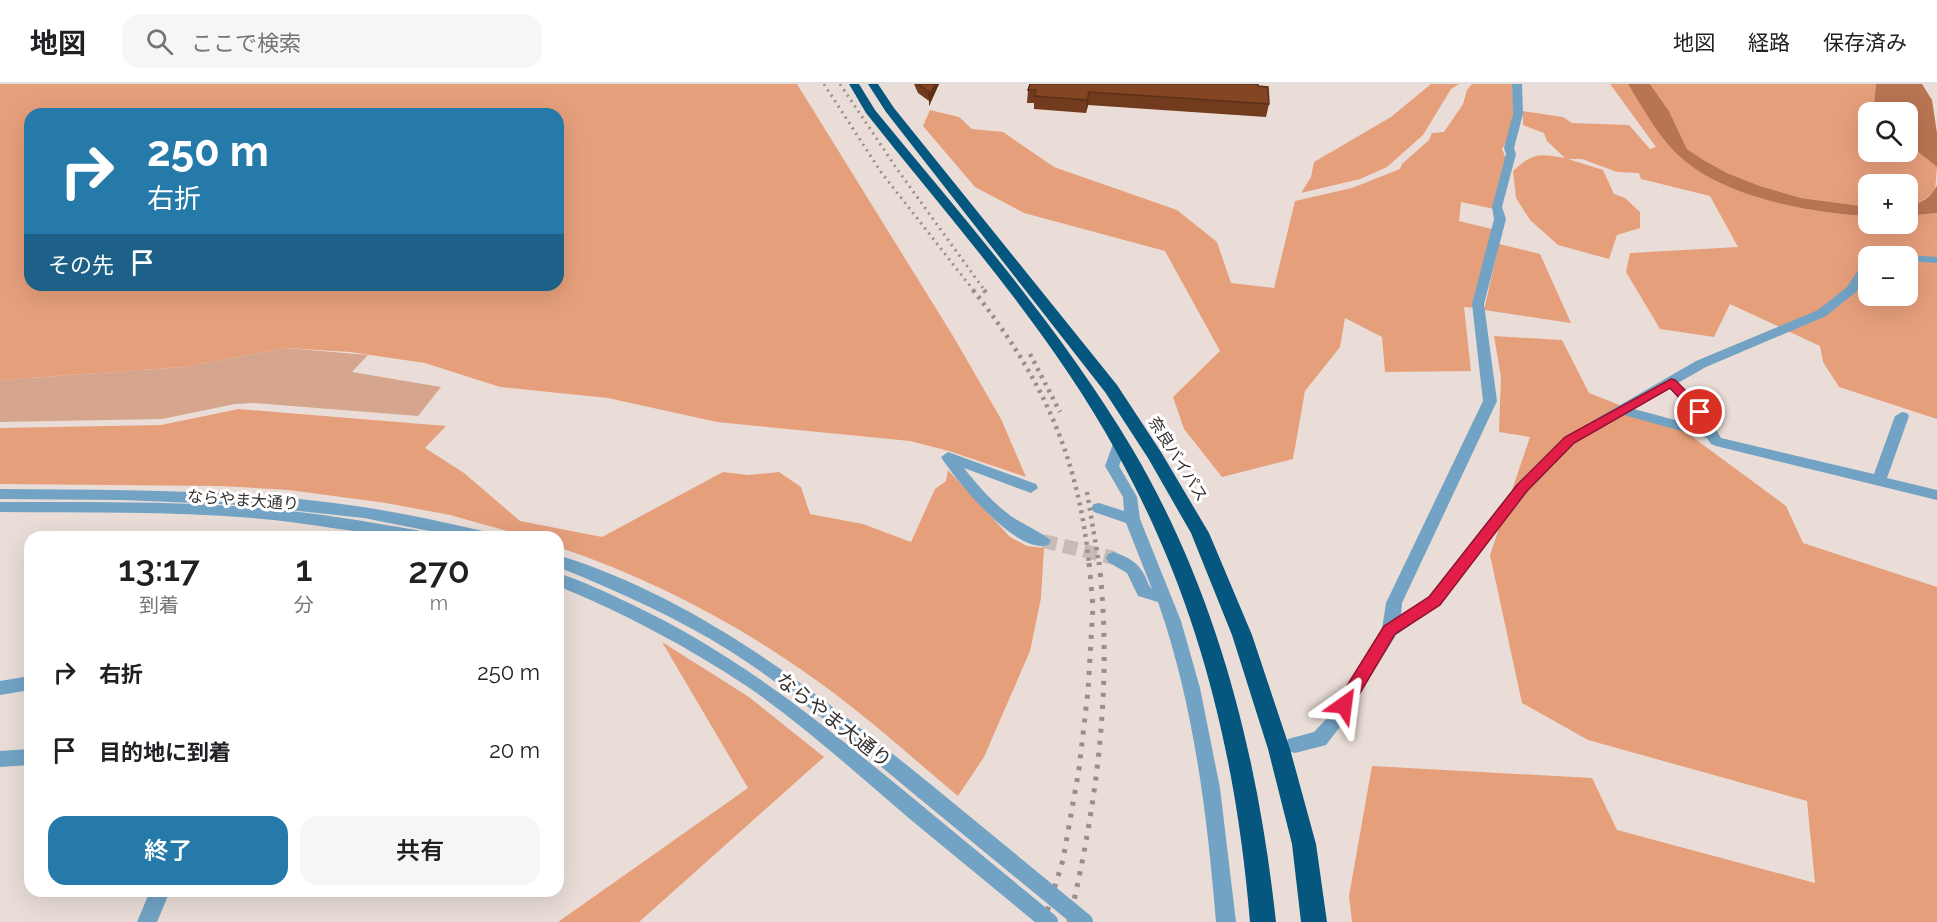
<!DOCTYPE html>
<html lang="ja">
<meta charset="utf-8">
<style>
:root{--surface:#fff;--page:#f6f6f6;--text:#202124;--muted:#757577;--line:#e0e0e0;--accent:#257aaa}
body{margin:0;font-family:Raleway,"Noto Sans JP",sans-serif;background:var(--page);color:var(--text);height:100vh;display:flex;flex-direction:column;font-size:22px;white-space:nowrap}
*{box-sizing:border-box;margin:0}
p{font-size:20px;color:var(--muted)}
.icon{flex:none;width:33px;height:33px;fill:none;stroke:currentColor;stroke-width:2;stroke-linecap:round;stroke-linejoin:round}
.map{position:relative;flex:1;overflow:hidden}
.details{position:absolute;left:24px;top:447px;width:540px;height:366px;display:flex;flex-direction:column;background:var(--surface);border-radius:18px;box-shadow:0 6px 24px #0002}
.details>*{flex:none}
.guide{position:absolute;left:24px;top:24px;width:540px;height:183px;border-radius:18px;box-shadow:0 6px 24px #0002;background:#257aaa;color:#fff;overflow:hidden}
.fabs{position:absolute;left:1858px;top:18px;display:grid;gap:12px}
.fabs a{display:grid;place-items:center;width:60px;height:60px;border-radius:12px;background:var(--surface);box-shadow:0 6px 24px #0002;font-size:30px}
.pin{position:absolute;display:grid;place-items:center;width:51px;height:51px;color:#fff;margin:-26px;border:3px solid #fff;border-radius:50%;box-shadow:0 2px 6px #0007}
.me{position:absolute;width:66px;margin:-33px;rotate:31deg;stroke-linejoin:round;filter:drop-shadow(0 0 4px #0008)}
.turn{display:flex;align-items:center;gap:21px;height:126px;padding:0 24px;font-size:27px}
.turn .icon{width:78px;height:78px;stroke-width:2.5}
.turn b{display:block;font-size:42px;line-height:51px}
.then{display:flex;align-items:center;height:57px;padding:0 24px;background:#0003;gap:12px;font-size:22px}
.eta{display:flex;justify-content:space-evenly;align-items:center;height:102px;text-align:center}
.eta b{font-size:36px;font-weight:600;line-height:42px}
.action{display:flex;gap:12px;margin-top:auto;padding:12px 24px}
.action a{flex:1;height:69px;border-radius:18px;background:var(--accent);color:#fff;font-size:24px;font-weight:600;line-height:69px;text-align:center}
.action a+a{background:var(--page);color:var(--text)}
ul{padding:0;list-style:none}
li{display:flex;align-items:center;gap:18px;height:78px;padding:0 24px}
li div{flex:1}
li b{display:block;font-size:22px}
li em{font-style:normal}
header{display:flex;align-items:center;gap:36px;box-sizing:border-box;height:84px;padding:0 30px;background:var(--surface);border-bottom:2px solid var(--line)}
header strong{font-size:28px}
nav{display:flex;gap:33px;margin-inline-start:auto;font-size:21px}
.search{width:420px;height:54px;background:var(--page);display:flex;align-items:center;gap:15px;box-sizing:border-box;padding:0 21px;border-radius:18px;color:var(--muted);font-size:22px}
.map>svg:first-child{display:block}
.green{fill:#d5a58e}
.forest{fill:#e69f7b;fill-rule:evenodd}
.water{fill:#b97552}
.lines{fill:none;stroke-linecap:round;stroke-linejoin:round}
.minor-tunnel{stroke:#c6bbb6;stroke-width:14;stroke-dasharray:14 7;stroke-linecap:butt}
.minor{fill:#72a3c4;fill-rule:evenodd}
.highway{fill:#05577f;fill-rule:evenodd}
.rail-far2{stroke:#988f8b;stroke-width:3;stroke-dasharray:2 4.5;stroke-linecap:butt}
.rail-far1{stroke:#988f8b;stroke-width:4.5;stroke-dasharray:3 5;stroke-linecap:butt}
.rail{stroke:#988f8b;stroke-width:5;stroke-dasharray:4 8;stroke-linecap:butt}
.minor-bridge{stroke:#72a3c4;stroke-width:18}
.wall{fill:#723b1d}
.shaded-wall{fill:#5c3018}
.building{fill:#844522;stroke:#5c3018;stroke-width:1.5}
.route{fill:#e11d48;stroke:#92132f;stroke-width:1.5}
.labels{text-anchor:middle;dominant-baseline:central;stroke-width:6;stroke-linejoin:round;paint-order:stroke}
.street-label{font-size:16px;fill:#373230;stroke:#fff}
.near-street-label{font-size:20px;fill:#373230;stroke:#fff}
</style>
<header>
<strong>地図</strong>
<div class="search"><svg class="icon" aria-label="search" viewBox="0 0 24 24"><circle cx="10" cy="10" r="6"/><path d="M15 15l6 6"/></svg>ここで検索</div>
<nav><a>地図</a><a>経路</a><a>保存済み</a></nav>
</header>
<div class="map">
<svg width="1937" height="838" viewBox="0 0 1937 838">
<rect width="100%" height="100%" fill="#eaddd7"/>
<polygon class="green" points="285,264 368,271 352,288 441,303 418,332 253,319 235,320 162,335 0,338 0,296 183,283"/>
<g class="forest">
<path d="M0,0h797l156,252 48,83 25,58 -77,-26 -39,-10 -193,-19 -109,-24 -108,-11 -75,-24 -75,-11 -65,-4 -102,19 -183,13zM30,30h528v171h-528z"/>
<polygon points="1431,0 1459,0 1451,5 1423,51 1387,83 1360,95 1301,109 1311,93 1314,78 1391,33"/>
<path d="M1472,0h40c1,22 4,46 -10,65l5,12 -13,48 -33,-7 -2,19 33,8 -16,79 -12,-1 7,64 -86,1 -3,-35 -37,-19 -5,29 -35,44 -12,68 -71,18 -38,-48 -11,-32 47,-46 -55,-100 -141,-38 -49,-26 -52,-61 7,-16 29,7 13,12 31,3 51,35 123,43 40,32 14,41 43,5 21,-87 57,-13 48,-19 2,-5 27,-24 3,-7 12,-1 19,-28 4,-14z"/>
<path d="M1610,0h18c17,26 33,57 58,78 44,36 127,52 183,54v8h39v-8l29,-3v206l-98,-32 -16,-25 -3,-16 -90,-42 -16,33 -54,-8 -34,-57 4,-19 108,-6 -28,-51 -69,-17 -2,-6 -22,-1 -35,-13h-14l35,11 11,24 11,4 15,14v16l-23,7 -8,24 -51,-14 -28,-25 -14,-22 -3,-27c20,-18 25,-18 52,-13l-18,-17 -3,-8 -21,-8v-14l40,6 9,6 57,2 21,24 6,-2zM1869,172h39v40h-39z"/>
<polygon points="1650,0 1876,0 1873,28 1869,28 1869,68 1908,68 1908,60 1937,83 1935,107 1916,121 1908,122 1908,100 1869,100 1869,123 1801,114 1760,102 1727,89 1702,75 1687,65 1669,27"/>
<polygon points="1499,160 1540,170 1571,239 1484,226"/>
<polygon points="1494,252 1562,256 1589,309 1683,346 1786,422 1803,459 1937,503 1937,838 1352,838 1349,812 1372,682 1592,694 1617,746 1815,799 1807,717 1588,656 1522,619 1490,471 1530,353 1499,348 1501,293"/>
<path d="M239,325l207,17 -21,22 39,25 56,48 82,16 121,-65 25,3 31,-3 22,15 9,27 53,10 48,18 24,-53 11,-8 2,-11 62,67 17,9 17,2 -3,50 -11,53 -46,106 -26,39c-40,-33 -78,-68 -119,-99 -85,-65 -180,-116 -281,-150v-10h-29l-79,-22 -64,-12 -97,-13 -68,-4 -221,-2v-56l161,-3z"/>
<polygon points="662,558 749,613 824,673 639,838 558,838 748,704"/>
</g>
<g class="water">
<path d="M1628,0h22l19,27 18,38 15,10 25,14 33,13 41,12 68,9v9c-56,-2 -139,-18 -183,-54 -25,-20 -42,-52 -58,-78z"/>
<polygon points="1876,0 1922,0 1932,16 1937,49 1937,83 1908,60 1908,28 1873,28"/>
<path d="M1937,101v28l-29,3v-10c11,-1 25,-10 29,-21z"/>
</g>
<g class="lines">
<polyline class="minor-tunnel" points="1043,457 1114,474"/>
<g class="minor">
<path d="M1512,0h10l1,30 -9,34 2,6 -14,53 4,12 -22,85 13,97 -95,202 -1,12 27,-18 89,-113 48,-47 131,-76 122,-51 29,-23 18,-27 4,-1v12l-13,21 -30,24 -120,51 -28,16 27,26 16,29 153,36 21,-58 7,-4 5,1 2,3 -22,62 50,12v10l-221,-54 -5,-2 -4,-6 -83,-23 -49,28 -48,49 -87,113 -44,30 -57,93 -13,17 -31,8 -7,-2 -2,-6 2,-6 26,-7 13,-14 55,-89 4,-26 97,-202 -11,-97 22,-85 -2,-12 14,-53 -2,-6 9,-34zM1669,304l25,26 7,13 -67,-18z"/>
<polygon points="1908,171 1937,173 1937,179 1908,177 1908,172 1903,172"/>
<path d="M1120,355l7,5 -8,22 18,31 3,22 41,102 19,67 20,100 16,134h-20c-9,-108 -22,-217 -58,-320l-20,-6 -11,-23 -19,-11 -2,-4 2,-4 6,-2c14,5 24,10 31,24 3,6 3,9 7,13l-26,-66 -32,-11 -3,-4 3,-4 5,-1 25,8 -1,-14 -18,-31 8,-22z"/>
<path d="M948,368l88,32 2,4 -7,5 -67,-25c14,18 29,35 47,48 8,6 36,19 40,25l-3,4c-31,10 -89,-61 -105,-85l-2,-3z"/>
<path d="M0,405c121,1 243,0 363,18 40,6 80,15 120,24l5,2 3,4h-31l-96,-19 -121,-13 -121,-5 -122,-1z"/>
<path d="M0,418c83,0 166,-1 248,5 58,4 116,14 173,24l5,2 3,4c-60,0 -118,-15 -177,-19 -84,-7 -168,-5 -252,-6z"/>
<path d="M558,471c144,45 261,139 376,232l3,6 -3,6 -7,3 -7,-3c-62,-51 -122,-105 -190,-148 -54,-34 -113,-60 -172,-84z"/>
<path d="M558,489c24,8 48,19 71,30 114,54 200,126 296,205l3,6 -3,6 -7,3 -7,-3c-53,-45 -105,-93 -163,-133 -60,-40 -124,-74 -190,-101z"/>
<polygon points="30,592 30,606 0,611 0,597"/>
<polygon points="30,665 30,681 0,683 0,667"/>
<polygon points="150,807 170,807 157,838 137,838"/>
</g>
<g class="highway">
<path d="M849,0h10l16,26c90,110 185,217 258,340 85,145 125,306 143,472h-26c-14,-167 -51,-321 -133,-469 -67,-123 -164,-230 -251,-340z"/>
<polygon points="868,0 878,0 894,24 1117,301 1161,368 1209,449 1252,551 1290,665 1316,760 1327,838 1301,838 1292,760 1268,665 1232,551 1191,449 1148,374 1105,308 886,28"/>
</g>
<g class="rail-far2">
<polyline points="824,0 881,88 974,207"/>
<polyline points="840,0 897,85 985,207"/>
</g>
<g class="rail-far1">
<path d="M973,206c68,86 105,164 116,274"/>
<polyline points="984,206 988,211"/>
<polyline points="1030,270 1060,328"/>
<polyline points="1087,408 1099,480"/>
</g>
<g class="rail">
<polyline points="1044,838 1063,776 1079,685 1088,607 1093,522 1089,478"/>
<path d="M1069,838c28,-118 44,-238 30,-360"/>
</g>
<g class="minor-bridge">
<polyline points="927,709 1084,838"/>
<polyline points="918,730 1049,838"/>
</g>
</g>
<g class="wall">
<polygon points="914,0 939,0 929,22 929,17 918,9"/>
<polygon points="1258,2 1269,20 1266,33 1088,21 1086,29 1034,25 1034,19 1027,19 1028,6"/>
</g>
<g class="shaded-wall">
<polygon points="935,0 939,0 929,22 929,13"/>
<polygon points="1089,8 1088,21 1086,29 1087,16"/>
</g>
<g class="building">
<polygon points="918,0 935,0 929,13 929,8"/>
<polygon points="1030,0 1258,0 1258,2 1268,3 1269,20 1089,8 1087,16 1034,12 1036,6 1028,6"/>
</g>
<polygon class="route" points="1671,295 1675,296 1704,325 1706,328 1704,331 1695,331 1670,304 1574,359 1527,407 1440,521 1395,550 1350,626 1344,628 1338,626 1336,621 1338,616 1384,542 1429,513 1517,401 1565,353"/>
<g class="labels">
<g class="street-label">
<text transform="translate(1178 375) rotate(58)">奈良バイパス</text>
<text transform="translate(243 416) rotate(4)">ならやま大通り</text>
</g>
<g class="near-street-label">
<text transform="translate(834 636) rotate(38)">ならやま大通り</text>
</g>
</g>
</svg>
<div class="fabs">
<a><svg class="icon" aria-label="search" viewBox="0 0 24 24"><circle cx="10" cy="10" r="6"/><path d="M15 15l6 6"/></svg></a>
<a>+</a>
<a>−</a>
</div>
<div class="pin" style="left:1700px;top:328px;background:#d93025"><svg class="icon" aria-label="arrive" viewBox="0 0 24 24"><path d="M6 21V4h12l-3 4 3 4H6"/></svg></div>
<svg class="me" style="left:1344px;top:621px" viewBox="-20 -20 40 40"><path d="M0-17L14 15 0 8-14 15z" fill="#e11d48" stroke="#fff" stroke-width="4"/></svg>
<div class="guide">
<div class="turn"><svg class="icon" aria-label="right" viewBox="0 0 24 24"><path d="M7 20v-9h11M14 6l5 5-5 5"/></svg><div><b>250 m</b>右折</div></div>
<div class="then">その先<svg class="icon" aria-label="arrive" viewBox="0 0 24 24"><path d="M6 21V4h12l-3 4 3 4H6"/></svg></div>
</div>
<section class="details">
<div class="eta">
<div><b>13:17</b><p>到着</p></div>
<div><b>1</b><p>分</p></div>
<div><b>270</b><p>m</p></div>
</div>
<ul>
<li><svg class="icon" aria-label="right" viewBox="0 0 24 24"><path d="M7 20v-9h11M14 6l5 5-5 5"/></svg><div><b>右折</b></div><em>250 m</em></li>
<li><svg class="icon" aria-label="arrive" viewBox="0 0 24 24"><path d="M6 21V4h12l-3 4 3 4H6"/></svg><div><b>目的地に到着</b></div><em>20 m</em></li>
</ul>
<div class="action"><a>終了</a><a>共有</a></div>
</section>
</div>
